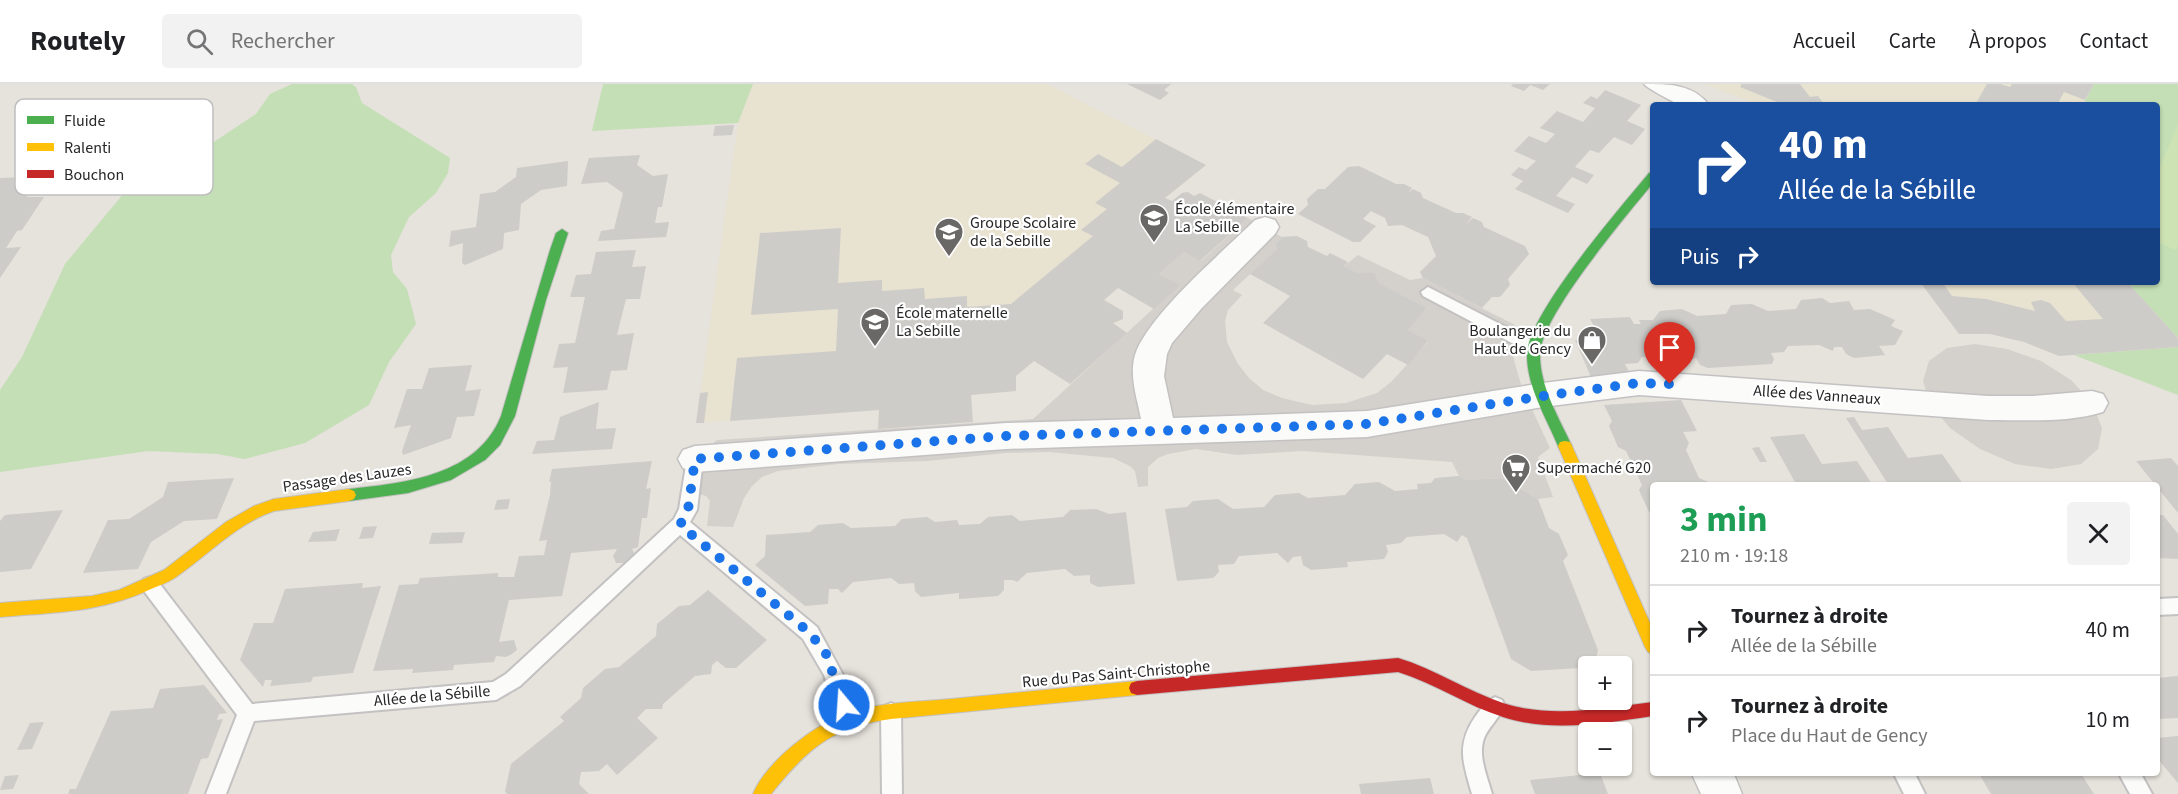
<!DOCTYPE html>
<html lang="fr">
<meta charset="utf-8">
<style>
:root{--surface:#fff;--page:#f2f2f2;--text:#202124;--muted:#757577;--line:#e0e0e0}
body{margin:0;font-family:"Source Sans 3",sans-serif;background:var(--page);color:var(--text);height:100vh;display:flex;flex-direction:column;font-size:22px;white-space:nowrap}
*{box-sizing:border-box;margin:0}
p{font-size:20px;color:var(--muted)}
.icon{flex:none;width:33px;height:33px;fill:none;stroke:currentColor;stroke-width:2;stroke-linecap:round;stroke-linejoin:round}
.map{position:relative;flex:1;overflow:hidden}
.details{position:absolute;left:1650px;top:398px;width:510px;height:294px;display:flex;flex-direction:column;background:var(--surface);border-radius:6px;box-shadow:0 2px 4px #0004}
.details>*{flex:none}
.guide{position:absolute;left:1650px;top:18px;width:510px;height:183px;border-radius:6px;box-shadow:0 2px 4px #0004;background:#1a4fa0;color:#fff;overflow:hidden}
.controls{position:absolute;left:1578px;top:572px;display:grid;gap:12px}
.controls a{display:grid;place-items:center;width:54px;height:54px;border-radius:6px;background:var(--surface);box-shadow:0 2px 4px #0004;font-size:30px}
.pin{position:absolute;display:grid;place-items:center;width:51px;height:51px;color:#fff;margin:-62px -26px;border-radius:50% 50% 50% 0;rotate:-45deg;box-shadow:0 0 6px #0007}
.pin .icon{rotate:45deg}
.me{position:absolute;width:66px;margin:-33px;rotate:342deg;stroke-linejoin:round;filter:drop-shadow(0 0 4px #0008)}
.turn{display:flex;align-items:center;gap:21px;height:126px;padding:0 30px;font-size:27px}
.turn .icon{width:78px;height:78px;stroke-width:2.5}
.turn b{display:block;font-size:42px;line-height:51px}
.then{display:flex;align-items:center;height:57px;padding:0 30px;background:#0003;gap:12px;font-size:22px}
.round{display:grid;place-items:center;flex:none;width:63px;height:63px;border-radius:6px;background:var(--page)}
.summary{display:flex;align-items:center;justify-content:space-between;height:102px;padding:0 30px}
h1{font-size:36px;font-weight:700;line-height:45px;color:#1e9e55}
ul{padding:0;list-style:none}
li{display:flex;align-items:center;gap:18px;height:90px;padding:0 30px;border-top:2px solid var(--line)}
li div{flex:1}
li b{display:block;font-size:22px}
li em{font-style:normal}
header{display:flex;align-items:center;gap:36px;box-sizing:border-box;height:84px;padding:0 30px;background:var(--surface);border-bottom:2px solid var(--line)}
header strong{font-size:28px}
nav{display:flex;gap:33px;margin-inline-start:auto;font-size:21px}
.search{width:420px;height:54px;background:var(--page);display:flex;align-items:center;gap:15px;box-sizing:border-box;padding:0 21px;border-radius:6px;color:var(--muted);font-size:22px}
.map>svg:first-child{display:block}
.education{fill:#e8e2d1}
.green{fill:#c4dfb6}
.pitch{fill:#cee3b4}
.plaza{fill:#d4d0cb}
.building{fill:#ceccc8}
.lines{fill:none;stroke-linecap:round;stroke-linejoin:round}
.lane-casing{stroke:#c3c1c1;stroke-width:4}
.street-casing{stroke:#c3c1c1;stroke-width:3}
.fast-casing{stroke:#c3c1c1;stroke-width:2}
.slow-casing{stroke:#c3c1c1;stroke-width:2}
.jam-casing{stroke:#c3c1c1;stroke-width:2}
.lane{fill:#fbfbfa;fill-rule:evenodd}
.street{fill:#fbfbfa;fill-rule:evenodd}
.fast{fill:#4caf50;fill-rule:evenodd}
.slow{fill:#ffc107;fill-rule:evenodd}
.jam{fill:#c62828;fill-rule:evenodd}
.route{stroke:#1a73e8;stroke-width:10;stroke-dasharray:0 18}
.labels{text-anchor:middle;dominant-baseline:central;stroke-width:4.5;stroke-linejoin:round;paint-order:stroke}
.poi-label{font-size:16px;fill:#272727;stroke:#fff;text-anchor:start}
.street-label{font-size:16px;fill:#272727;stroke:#fff}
.key{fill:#fff;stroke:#bebebe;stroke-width:1.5}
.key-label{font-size:16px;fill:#272727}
</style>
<header>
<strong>Routely</strong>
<div class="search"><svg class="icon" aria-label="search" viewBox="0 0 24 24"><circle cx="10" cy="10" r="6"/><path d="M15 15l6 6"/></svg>Rechercher</div>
<nav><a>Accueil</a><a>Carte</a><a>À propos</a><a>Contact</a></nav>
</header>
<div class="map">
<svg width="2178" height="710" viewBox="0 0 2178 710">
<rect width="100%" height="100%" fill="#e6e2dc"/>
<g class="education">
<polygon points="753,0 1047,0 1206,81 1166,114 1172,117 1182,109 1188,108 1194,111 1200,109 1248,134 1200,177 1159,189 1180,201 1118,204 1104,215 1123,227 1123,235 1114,240 1127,249 1070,300 1034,277 1016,292 1016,307 971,311 973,338 878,345 879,326 696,339 738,39"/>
<polygon points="1705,0 2094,0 2083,21 1759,21"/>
<polygon points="1920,198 2127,198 2178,254 2178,263 2059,272 2024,258 1990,250 1959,250"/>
</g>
<g class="green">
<polygon points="292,0 352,0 356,3 362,19 450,74 448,89 436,109 409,133 391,171 393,188 407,205 416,240 389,278 369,321 305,359 245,375 217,370 148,367 0,388 0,306 22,273 65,180 139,91 176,83 256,30 270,10"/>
<polygon points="603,0 753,0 738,39 592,47"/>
<polygon points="2094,0 2178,0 2178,254 2127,198 2157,198 2157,21 2083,21"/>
<polygon points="2178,263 2178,311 2074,271"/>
</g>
<polygon class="pitch" points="2178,40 2178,160 2176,166 2157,158 2157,90"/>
<g class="plaza">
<polygon points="1248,134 1282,153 1275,160 1277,165 1233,206 1242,211 1228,226 1225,237 1227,258 1238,280 1249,294 1263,306 1282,314 1312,321 1346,319 1377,309 1391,298 1428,258 1408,246 1427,224 1379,199 1375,189 1358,189 1344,182 1358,171 1410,196 1423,194 1515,241 1511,253 1514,276 1522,304 1550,364 1538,373 1553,413 1538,415 1502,394 1467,396 1459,392 1452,378 1302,367 1237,371 1196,365 1168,370 1158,374 1148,383 1148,402 1138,403 1135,387 1130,382 1113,374 1049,368 1006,369 927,377 838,380 778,387 762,393 752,402 744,414 733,443 707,442 710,417 706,412 699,410 698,371 717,356 1033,335 1179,201 1159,190 1184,168 1201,177"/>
<polygon points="1975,260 2007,265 2041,277 2071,296 2092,319 2102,344 2098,365 2081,380 2051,385 2015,380 1980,365 1950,344 1930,320 1923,297 1929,277 1947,264"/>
</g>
<g class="building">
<polygon points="1127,0 1171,0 1164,6 1169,9 1160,16"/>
<polygon points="1513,0 1550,0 1543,6 1530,1 1524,7 1511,2"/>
<polygon points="1742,0 1800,0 1810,13 1818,12 1825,21 1784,21 1740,3"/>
<polygon points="1987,0 2000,0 2010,3 2012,0 2094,0 2085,16 2064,8 2057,21 1975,21"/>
<polygon points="1605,6 1641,21 1627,37 1645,45 1632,61 1614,53 1599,69 1590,66 1575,83 1594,91 1587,100 1572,93 1556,112 1575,120 1568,129 1515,105 1523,97 1511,91 1519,83 1526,86 1536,77 1514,67 1529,52 1546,59 1555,50 1540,44 1557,27 1583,38 1595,24 1583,19 1591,12 1597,15"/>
<polygon points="734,41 732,51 713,52 715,42"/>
<polygon points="1156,55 1206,81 1165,114 1172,117 1182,109 1188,108 1194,112 1200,109 1248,134 1200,177 1184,168 1159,190 1180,201 1154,225 1118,204 1104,216 1123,227 1123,235 1113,239 1127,249 1070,300 1034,277 1016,292 1016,307 971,311 973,338 878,345 879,326 730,337 737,274 836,267 838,225 751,231 760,149 841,144 838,199 882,196 882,207 924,204 925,215 967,212 967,223 1011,220 1093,152 1081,146 1107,125 1095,119 1120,99 1085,80 1098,70 1122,83"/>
<polygon points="640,71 637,81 653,92 668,90 662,123 658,123 655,139 669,138 666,153 598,157 601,147 614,145 623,109 607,98 581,100 589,74"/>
<polygon points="568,77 567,102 541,106 521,120 519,146 504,149 503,165 465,181 462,179 463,159 449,163 451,147 476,143 480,110 495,108 516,93 517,84"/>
<polygon points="1359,82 1396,100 1404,100 1412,104 1408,109 1413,105 1421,109 1423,114 1456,129 1463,129 1472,133 1466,140 1473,134 1482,138 1484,143 1525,162 1529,170 1508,195 1510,201 1500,213 1492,213 1482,224 1423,194 1420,188 1436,172 1428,153 1402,141 1388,142 1385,134 1371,127 1363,135 1376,142 1360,158 1353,158 1298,130 1308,121 1307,115 1318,105 1325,105 1348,83"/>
<polygon points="24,93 17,103 28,113 44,113 22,146 17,147 6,164 21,163 0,194 0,94"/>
<polygon points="1297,152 1307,157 1308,163 1327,172 1330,169 1348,178 1344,182 1358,189 1375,189 1379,199 1427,224 1408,246 1428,257 1408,281 1387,270 1363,295 1263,239 1290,212 1250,190 1277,165 1275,160 1282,153"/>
<polygon points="636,166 632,183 646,182 640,215 626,215 617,251 634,249 627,286 611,287 607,306 563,309 568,283 553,284 559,260 575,259 585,213 570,213 576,191 591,190 596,168"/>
<polygon points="1920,198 1942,198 1952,212 1986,215 2035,227 2031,218 2041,216 2050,219 2066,237 2103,235 2072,198 2127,198 2178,254 2178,263 2059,272 2024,258 1990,250 1959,250"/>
<polygon points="1822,214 1830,219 1849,217 1854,226 1870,225 1895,236 1891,242 1903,247 1895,261 1879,262 1885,271 1854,274 1846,270 1842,263 1834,263 1833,267 1819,261 1788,262 1784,268 1771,269 1774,275 1772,280 1708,284 1700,281 1696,274 1687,277 1674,271 1642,273 1638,279 1625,280 1630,290 1591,293 1575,256 1586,255 1595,244 1590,235 1630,233 1634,240 1641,240 1639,236 1653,236 1660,227 1682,225 1697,232 1712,231 1726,230 1731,221 1752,220 1768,227 1796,225 1801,216"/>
<polygon points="472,281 465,307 481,305 474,332 457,333 451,354 403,371 402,367 411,341 394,344 407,305 422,305 429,284"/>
<polygon points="708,308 704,339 696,339 700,309"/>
<polygon points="1681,316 1697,347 1683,348 1689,359 1686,366 1699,394 1713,400 1653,400 1653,430 1649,428 1639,406 1642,401 1626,367 1618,363 1609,342 1612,337 1604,321"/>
<polygon points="599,318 596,345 616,344 612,365 532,370 537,357 554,356 560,333"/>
<polygon points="1854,333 1862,346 1888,343 1908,374 1942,370 1963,400 1888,400 1846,334"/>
<polygon points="1804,350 1822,380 1857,377 1872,400 1796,400 1770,353"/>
<polygon points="1759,363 1767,378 1760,378 1752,364"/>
<polygon points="2171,374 2178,382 2178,429 2136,377"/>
<polygon points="652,377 646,405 651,404 647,434 642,434 638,463 632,465 634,469 632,475 625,479 616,479 613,472 617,465 571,469 562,512 509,516 499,558 514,556 517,566 512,570 506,573 496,572 494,578 454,581 453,586 412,589 413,585 373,587 399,501 418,500 420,494 498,489 498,493 514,493 519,472 544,471 547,456 539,457 550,411 551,397 549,398 552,385"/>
<polygon points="1459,392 1467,396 1502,394 1538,415 1549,444 1559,450 1568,471 1563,477 1598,566 1596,575 1592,580 1581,584 1531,587 1511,575 1467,454 1462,451 1457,458 1444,450 1407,453 1401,459 1386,461 1388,468 1384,475 1347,478 1348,483 1311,486 1303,481 1301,472 1293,473 1288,479 1277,469 1239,472 1234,480 1218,481 1219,488 1213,494 1177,497 1165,425 1187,423 1193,417 1218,415 1233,425 1264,423 1275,411 1299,409 1308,414 1345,411 1355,400 1379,398 1395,407 1418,405 1417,400 1431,399 1435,394"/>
<polygon points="234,394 217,435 184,437 151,458 138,485 83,489 108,436 129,435 163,413 168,398"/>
<polygon points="510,415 508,425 494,426 497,416"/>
<polygon points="1096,425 1109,430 1126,428 1135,500 1098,503 1090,499 1090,491 1074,492 1065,485 1027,489 1017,498 1013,496 1004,496 1004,506 998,512 959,515 959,509 921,513 915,507 914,499 899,500 891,494 853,498 842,509 838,505 829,505 828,520 805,522 755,481 765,472 766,451 810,448 818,441 843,439 851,444 895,442 902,435 927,433 935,438 957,436 959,441 980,440 988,433 1012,431 1020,437 1063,433 1070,426"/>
<polygon points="63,426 31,485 0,488 0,437 5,431"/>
<polygon points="2157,431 2163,431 2178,450 2178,475 2157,474"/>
<polygon points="377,442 373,454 359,455 363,443"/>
<polygon points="340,445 336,457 308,458 313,448"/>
<polygon points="465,448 462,459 429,460 432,449"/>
<polygon points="363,499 362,504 381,502 353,589 313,593 311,598 270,602 272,596 265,596 263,603 240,576 254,539 273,539 285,505"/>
<polygon points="708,506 767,556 736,584 726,584 717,577 712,581 711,590 695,592 663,620 662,625 646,625 637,634 658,654 617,691 607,680 599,687 581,688 579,700 589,710 507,710 505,707 511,680 564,637 560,633 581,614 583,604 605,585 619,583 656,552 657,540 679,522 690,521"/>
<polygon points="2178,592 2178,634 2157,635 2157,594"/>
<polygon points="204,601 227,629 219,630 217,636 223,635 208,674 201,675 188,710 68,710 70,705 76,705 111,627 153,624 160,605"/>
<polygon points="44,638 32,665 17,666 30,639"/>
<polygon points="2178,652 2178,699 2157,674 2157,654"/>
<polygon points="1978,688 2080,688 2094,710 1991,710"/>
<polygon points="1600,689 1608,710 1535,710 1530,696"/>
<polygon points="19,691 13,705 0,706 5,692"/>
<polygon points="1430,694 1434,710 1361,710 1359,700"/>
</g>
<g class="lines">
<g class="lane-casing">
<g id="lane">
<polygon points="1428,203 1537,259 1540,263 1537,267 1527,267 1423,212 1421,208"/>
<polygon points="695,368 701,370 703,375 697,426 690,438 817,543 843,591 858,636 855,642 848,645 841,642 824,591 803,555 680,451 520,602 496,616 254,637 226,710 206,710 237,631 144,507 141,501 144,495 150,493 156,495 252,620 493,598 506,590 674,435 679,425 687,375 689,370"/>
<polygon points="2178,514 2178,530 2157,531 2157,515"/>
<path d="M1495,613l7,3 3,6c-5,10 -13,18 -19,28 -10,18 1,42 6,60h-20c-9,-31 -16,-49 3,-77 6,-8 11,-16 20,-20z"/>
<polygon points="891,619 898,622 901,628 902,710 882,710 881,628 884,622"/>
<polygon points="1893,688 1914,688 1925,710 1904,710"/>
<polygon points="2118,688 2140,688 2152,710 2130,710"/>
</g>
</g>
<g class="street-casing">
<g id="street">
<path d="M1644,0c25,0 49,0 65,21 -9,0 -23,3 -31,-1 -5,-2 -31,-16 -34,-20z"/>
<path d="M1265,133l10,3 4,7 -4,7 -74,75 -29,34 -5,11 -3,22 9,42 194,-7 176,-28 96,-12 349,25h45l59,-5 11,3 5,9 -5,9c-35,11 -78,8 -115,8l-349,-25 -96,12 -176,30 -361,12 -311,23 -12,-4 -5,-9 5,-9 12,-4 311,-23 135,-4c-4,-21 -12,-43 -6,-64 13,-40 89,-104 120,-135z"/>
<polygon points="1691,688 1733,688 1742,710 1701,710"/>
</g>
</g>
<g class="fast-casing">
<g id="fast">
<path d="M1653,88v11c-26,32 -114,135 -113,172 0,32 19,63 32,91l-2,4h-10l-2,-4c-12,-29 -31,-59 -31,-91 -1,-39 94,-148 122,-182z"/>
<path d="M562,145l6,4 -22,67 -31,116 -15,29 -15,15 -34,20 -43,13 -59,8 -5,-2 -2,-4 2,-4 5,-2c56,-6 128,-13 152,-73l49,-166 6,-17z"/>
</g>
</g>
<g class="slow-casing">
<g id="slow">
<polygon points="1565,357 1570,358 1572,362 1653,546 1653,570 1648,568 1645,563 1558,362 1560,358"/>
<path d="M349,405l5,2 2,4 -2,4 -5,2 -75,10c-38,13 -66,44 -98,66 -7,5 -16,8 -25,12 -52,24 -95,23 -151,28v-14l92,-7 27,-6 45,-20 62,-48 28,-16 20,-7z"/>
<path d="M1137,597l6,2 2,5 -2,5 -6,2 -246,24c-59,8 -83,29 -120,75h-18c13,-32 62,-70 95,-81 33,-11 69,-11 103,-14 62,-6 124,-12 186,-18z"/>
</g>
</g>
<g class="jam-casing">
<path id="jam" d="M1398,574c37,11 69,33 105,45 48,16 101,5 150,-1v14c-49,7 -101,17 -150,1 -36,-11 -68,-34 -105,-45l-261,23 -6,-2 -2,-5 2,-5 6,-2z"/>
</g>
<use href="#lane" class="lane"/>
<use href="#street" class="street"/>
<use href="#fast" class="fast"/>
<use href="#slow" class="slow"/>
<use href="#jam" class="jam"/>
</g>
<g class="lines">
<polyline class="route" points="844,621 826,570 810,549 680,441 688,426 695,375 1006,352 1367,340 1543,312 1639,299 1670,300"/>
</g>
<defs>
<g id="school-pin" transform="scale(1.5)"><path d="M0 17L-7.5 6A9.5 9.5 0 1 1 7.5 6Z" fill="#6a6866" stroke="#fff"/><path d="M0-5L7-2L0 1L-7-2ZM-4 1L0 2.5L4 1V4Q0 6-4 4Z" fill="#fff"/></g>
<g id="shop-pin" transform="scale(1.5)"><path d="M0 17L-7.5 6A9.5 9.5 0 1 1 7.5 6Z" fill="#6a6866" stroke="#fff"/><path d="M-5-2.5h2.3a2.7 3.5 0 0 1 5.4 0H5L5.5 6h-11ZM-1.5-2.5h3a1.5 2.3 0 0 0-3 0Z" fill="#fff"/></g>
<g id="supermarket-pin" transform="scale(1.5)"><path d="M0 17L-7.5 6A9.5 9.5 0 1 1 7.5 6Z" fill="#6a6866" stroke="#fff"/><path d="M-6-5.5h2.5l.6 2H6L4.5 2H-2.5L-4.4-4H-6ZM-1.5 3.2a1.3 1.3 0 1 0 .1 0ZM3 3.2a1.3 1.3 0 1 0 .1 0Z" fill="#fff"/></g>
</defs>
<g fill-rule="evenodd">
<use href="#school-pin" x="1154" y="134"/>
<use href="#school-pin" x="949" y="148"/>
<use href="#school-pin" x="875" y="238"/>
<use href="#shop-pin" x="1592" y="256"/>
<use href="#supermarket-pin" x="1516" y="384"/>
</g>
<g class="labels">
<g class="poi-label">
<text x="1175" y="125">École élémentaire<tspan x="1175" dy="18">La Sebille</tspan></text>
<text x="970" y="139">Groupe Scolaire<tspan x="970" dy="18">de la Sebille</tspan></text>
<text x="896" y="229">École maternelle<tspan x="896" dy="18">La Sebille</tspan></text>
<text x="1571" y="247" text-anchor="end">Boulangerie du<tspan x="1571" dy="18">Haut de Gency</tspan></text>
<text x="1537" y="384">Supermaché G20</text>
</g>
<g class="street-label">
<text transform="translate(1817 311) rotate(4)">Allée des Vanneaux</text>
<text transform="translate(347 394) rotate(-8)">Passage des Lauzes</text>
<text transform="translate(1116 590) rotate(-5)">Rue du Pas Saint-Christophe</text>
<text transform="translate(432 612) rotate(-5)">Allée de la Sébille</text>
</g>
</g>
<rect x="15" y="15" width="198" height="96" rx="9" class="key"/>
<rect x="27" y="32" width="27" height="8" fill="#4caf50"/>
<rect x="27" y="59" width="27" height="8" fill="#ffc107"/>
<rect x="27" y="86" width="27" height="8" fill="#c62828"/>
<g class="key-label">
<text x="64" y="42">Fluide</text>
<text x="64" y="69">Ralenti</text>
<text x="64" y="96">Bouchon</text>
</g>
</svg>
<div class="controls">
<a>+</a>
<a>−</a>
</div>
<div class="pin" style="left:1670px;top:300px;background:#d93025"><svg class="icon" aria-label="arrive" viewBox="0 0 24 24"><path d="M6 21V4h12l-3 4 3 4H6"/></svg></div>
<svg class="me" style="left:844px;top:621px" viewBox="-20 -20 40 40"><circle r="17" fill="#1a73e8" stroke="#fff" stroke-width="3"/><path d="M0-11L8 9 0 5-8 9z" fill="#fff"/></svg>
<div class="guide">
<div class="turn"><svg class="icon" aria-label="right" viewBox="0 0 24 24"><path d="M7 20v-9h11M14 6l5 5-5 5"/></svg><div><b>40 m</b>Allée de la Sébille</div></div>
<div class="then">Puis<svg class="icon" aria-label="right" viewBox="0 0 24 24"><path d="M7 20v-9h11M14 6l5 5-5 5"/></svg></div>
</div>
<section class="details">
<div class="summary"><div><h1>3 min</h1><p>210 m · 19:18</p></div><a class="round"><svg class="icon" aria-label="close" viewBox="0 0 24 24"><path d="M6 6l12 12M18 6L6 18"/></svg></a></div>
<ul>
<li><svg class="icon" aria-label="right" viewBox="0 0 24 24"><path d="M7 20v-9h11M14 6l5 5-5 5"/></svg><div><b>Tournez à droite</b><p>Allée de la Sébille</p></div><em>40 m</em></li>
<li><svg class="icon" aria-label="right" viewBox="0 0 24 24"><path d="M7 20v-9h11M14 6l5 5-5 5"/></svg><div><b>Tournez à droite</b><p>Place du Haut de Gency</p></div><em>10 m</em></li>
</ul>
</section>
</div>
